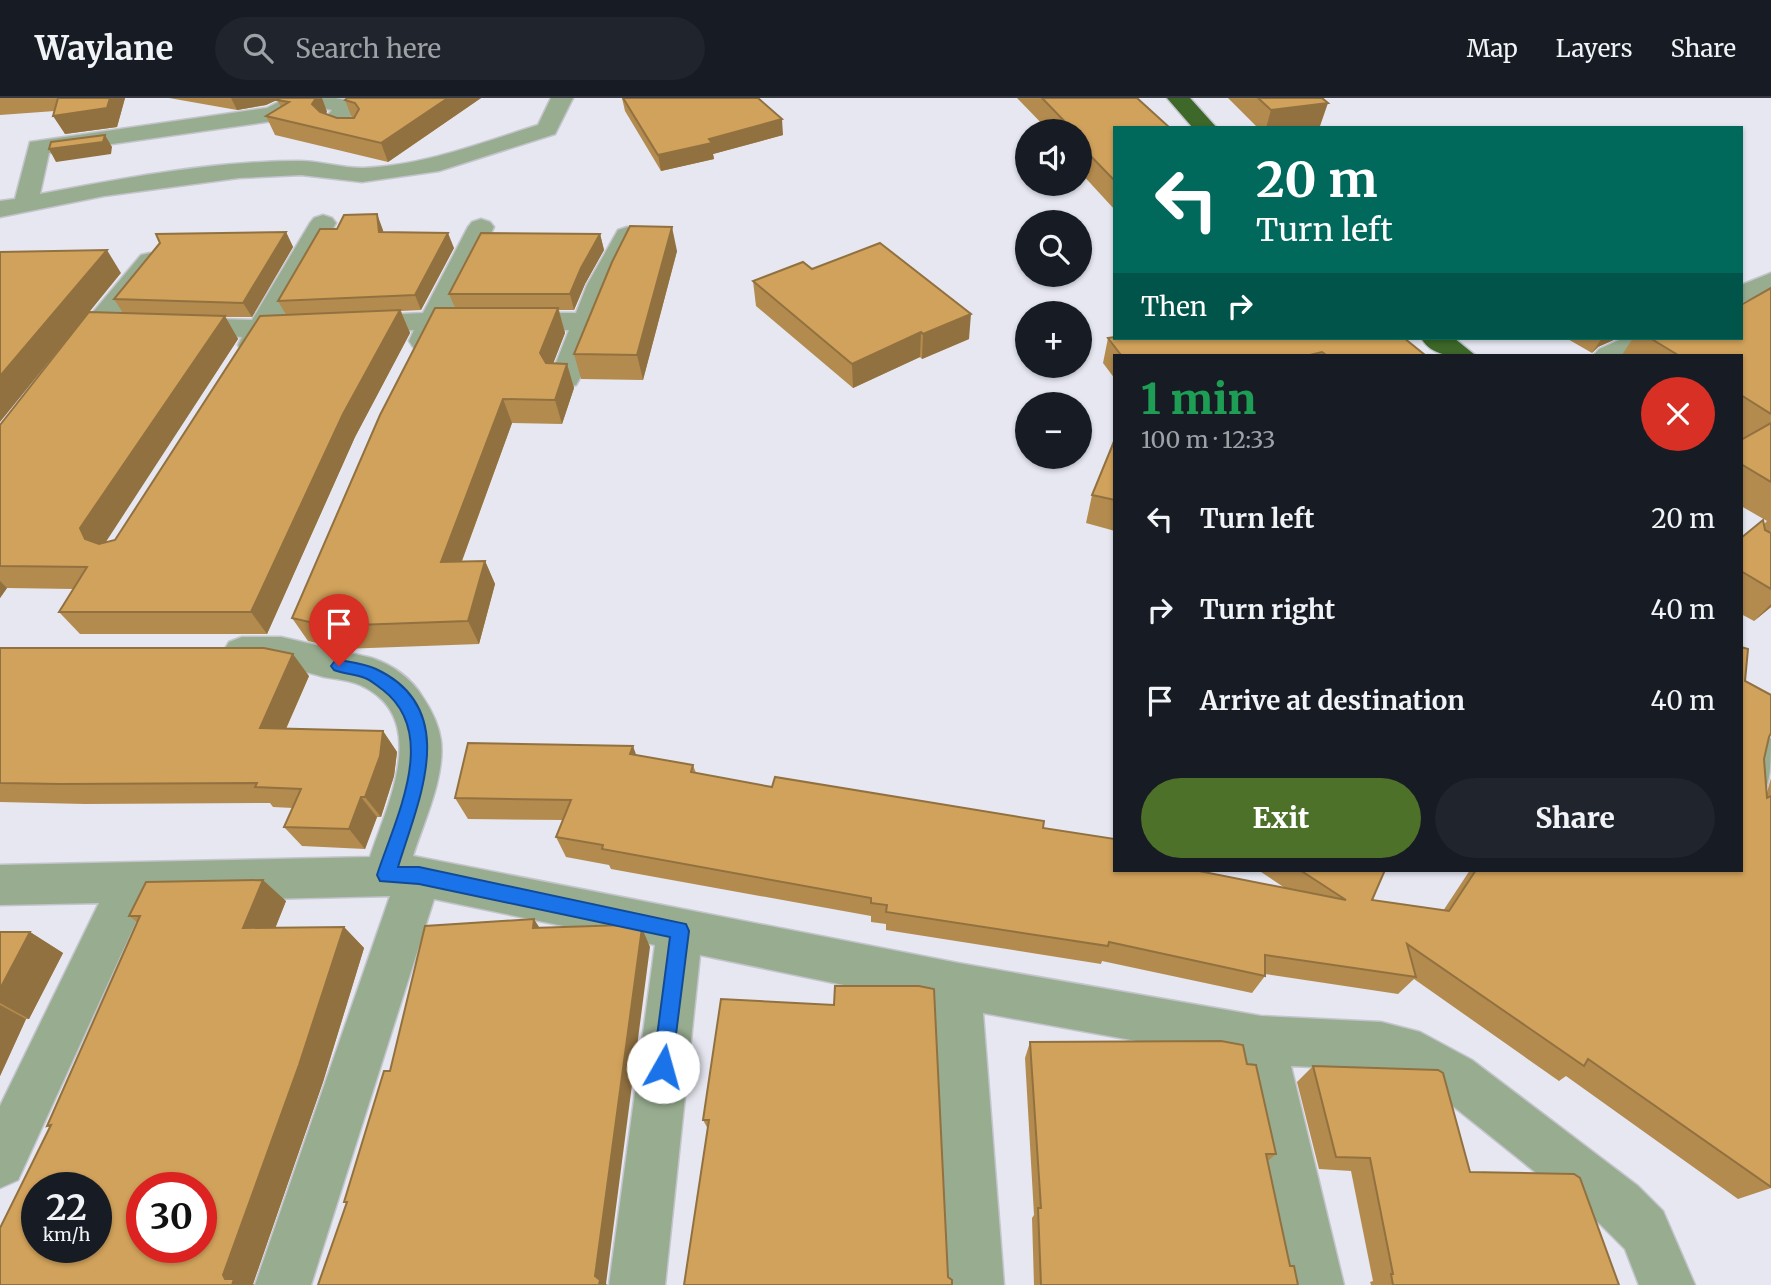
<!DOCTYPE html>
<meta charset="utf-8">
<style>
:root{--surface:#171b24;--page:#20242c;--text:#f1f3f6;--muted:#9ea1a6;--line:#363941;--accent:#4e7129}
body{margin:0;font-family:Merriweather,serif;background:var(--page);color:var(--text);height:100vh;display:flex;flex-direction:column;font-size:26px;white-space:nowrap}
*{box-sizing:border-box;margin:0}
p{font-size:23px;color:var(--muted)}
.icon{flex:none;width:38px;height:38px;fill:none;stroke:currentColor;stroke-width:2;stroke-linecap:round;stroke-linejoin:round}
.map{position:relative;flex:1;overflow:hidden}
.details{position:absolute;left:1113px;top:256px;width:630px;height:518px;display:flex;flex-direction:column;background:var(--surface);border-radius:0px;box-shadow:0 2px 5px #0004}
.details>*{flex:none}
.guide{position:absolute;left:1113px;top:28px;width:630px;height:214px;border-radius:0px;box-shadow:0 2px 5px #0004;background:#00695c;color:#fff;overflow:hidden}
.controls{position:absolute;left:1015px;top:21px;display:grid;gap:14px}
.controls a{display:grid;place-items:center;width:77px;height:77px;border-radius:50%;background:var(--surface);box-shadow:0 2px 5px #0004;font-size:35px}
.speed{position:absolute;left:21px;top:1074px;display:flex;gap:14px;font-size:35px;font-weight:700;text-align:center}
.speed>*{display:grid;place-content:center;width:91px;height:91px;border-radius:50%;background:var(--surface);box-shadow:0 2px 5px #0004;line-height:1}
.speed small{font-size:18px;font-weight:400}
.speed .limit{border:10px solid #d22;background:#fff;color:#111}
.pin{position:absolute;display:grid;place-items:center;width:60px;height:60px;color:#fff;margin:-72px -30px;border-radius:50% 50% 50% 0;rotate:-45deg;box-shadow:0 0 7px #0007}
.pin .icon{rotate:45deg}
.me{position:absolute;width:77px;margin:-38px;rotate:7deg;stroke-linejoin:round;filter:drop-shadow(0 0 5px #0008)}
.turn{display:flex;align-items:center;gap:24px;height:147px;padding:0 28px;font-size:32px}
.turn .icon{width:91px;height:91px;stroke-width:2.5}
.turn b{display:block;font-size:49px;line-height:60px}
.then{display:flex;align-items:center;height:66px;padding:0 28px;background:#0003;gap:14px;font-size:26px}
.round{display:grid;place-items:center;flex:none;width:74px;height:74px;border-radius:37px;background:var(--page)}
.summary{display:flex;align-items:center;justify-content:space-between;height:119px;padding:0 28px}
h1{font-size:42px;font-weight:800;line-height:52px;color:#1e9e55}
.button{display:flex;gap:14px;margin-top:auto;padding:14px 28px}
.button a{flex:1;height:80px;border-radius:42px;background:var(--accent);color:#fff;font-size:28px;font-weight:800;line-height:80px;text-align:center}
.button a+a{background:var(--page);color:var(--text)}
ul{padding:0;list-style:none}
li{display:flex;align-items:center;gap:21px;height:91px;padding:0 28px}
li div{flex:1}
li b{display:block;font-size:26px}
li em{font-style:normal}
header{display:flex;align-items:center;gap:42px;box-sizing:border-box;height:98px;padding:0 35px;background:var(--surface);border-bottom:2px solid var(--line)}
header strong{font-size:33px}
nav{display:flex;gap:38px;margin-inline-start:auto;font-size:24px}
.search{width:490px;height:63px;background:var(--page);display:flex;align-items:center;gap:18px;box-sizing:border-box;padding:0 24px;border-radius:38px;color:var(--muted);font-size:26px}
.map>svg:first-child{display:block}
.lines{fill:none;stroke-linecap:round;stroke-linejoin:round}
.minor-casing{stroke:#c3c4cc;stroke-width:3}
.highway-casing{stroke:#c3c4cc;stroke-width:3}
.minor{fill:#98ad90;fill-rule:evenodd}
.highway{fill:#3d6829;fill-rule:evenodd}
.wall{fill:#b48b4e}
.shaded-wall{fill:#927140}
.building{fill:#d1a25b;stroke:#927140;stroke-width:2;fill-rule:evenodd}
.route{fill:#1a73e8;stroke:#114b97;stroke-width:2}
</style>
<header>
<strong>Waylane</strong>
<div class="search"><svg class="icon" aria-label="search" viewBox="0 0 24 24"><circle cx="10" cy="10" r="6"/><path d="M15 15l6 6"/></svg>Search here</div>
<nav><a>Map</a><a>Layers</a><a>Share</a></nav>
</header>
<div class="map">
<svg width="1771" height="1187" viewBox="0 0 1771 1187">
<rect width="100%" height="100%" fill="#e6e7f0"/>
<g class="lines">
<g class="minor-casing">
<g id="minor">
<path d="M286,0h50l19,4 3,5 -10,13 13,4 3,5 -3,5c-12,3 -32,-2 -39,-12l10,-12 -25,-5 -34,16 -224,32 -9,41c85,-16 173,-33 259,-33 21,0 42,7 64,7 60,-2 118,-25 175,-43l13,-27h22l-18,36 -116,37 -77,11 -61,-7 -62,3 -135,18 -104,21v-16l15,-2 15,-57 237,-34z"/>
<polygon points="323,117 332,120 336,125 281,222 423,215 468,129 472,124 481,121 490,124 494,129 451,215 576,215 587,187 618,132 627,129 636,132 640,137 615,187 580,280 576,287 565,289 554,287 550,280 569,232 443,232 433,249 423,252 413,249 409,243 414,232 271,239 262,253 252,256 242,253 238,247 242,239 171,234 167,228 171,222 181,220 252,222 310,125 314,120"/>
<polygon points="150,155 159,157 163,163 82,263 72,266 62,263 57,257 62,251 141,157"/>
<polygon points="1771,175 1771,193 1741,205 1741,187"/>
<path d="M1624,240h37c-14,20 -45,18 -67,17l5,-6z"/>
<path d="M242,539h39l91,21c20,7 39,20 50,38 9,13 17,29 19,45 4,37 -17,80 -28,115l545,107 303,53 120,6 39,10 52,28 166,126 25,25 32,74h-56l-14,-36 -25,-25 -162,-130 -28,-16 -29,-8 -90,-4 53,219h-56l-47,-225 -258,-47 21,272h-56l-13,-281 -235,-49 -35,330h-56l46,-340 -221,-46 -123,386h-56l135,-389 -245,6 -127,278 -18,8v-82l99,-203 -99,2v-40l370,-8c17,-52 62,-140 -10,-172 -11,-5 -25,-6 -36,-8 -14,-4 -28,-8 -42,-10 -19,-3 -35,1 -53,-5l-6,-10 6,-10z"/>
<path d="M1771,640c0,33 0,65 -30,78 0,-33 -7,-65 30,-78z"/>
</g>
</g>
<g class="highway-casing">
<g id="highway">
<polygon points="1167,0 1190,0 1217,30 1193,30"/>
<path d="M1421,240h33l21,17c-21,1 -42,3 -54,-17z"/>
</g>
</g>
<use href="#minor" class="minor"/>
<use href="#highway" class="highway"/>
</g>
<g class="wall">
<polygon points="0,0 125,0 117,29 65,36 55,13 0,17"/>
<polygon points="169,0 322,0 327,14 325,16 337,20 352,20 345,2 347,0 481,0 388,64 275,37 266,18 281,9 277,2 266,7 237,12"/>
<polygon points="622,0 758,0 783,37 713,56 714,61 661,73 625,13"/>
<polygon points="1017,0 1137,0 1115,30 1115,112 1080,74 1080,33 1049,33"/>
<polygon points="1228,0 1322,0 1320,28 1310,30 1258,30"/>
<polygon points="377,116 383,134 454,150 421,212 401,213 410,235 355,339 267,536 80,536 59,514 73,491 7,490 0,500 0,327 123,215 114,201 286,134 293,149 252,219 225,219 238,241 105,444 115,442 286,217 278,203 337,131"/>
<polygon points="600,136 604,152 585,186 574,212 559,212 565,235 553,265 567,266 574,290 562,326 512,325 462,463 485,463 495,486 479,546 342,551 308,543 292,520 455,210 449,196"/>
<polygon points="677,153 643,282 581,281 574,256"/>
<polygon points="812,171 969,241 922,261 920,259 853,290 756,208 753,183"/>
<polygon points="1771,190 1771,509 1754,523 1741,516 1741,440 1764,426 1767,423 1741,408 1741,342 1743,341 1741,339 1741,257 1622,257 1633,240 1741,240"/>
<polygon points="1108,240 1425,257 1115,257 1115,281 1103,265"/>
<polygon points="1566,240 1618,240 1598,249 1592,255"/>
<polygon points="1115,341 1115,433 1086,425 1092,397"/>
<polygon points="0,550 309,578 286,631 383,633 397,654 394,678 381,719 377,719 365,751 302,748 284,729 293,710 273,709 270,705 85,706 0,704"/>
<polygon points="1745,583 1768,640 1764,661 1767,694 1771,680 1771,1090 1738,1101 1566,978 1559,983 1414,881 1398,896 1265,876 1265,878 1252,895 1102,863 1101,866 886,832 886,826 871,824 871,818 611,771 609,767 566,759 556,739 563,722 468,721 455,700 636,657 693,667 696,675 772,689 1043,730 1115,772 1285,790 1258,772 1385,772 1372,802 1443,813 1470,772 1741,772"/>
<polygon points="286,803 275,830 344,829 364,850 323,984 253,1186 0,1187 50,1029 47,1028 137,824 129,818"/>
<polygon points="0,834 30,834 63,855 29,921 26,921 0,978"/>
<polygon points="721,901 948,1179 708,1031 703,1022"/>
<polygon points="1030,944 1247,966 1276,1056 1268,1063 1290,1168 1298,1187 1034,1187 1032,1120 1034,1117 1025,960"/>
<polygon points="1313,968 1470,1074 1619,1187 1371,1187 1370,1184 1373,1183 1351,1073 1319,1071 1297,984"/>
</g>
<g class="shaded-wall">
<polygon points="110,0 125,0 117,29 65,36 53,18"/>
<polygon points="231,0 281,0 266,7 237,12"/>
<polygon points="316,0 322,0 327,14 319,24 312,6"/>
<polygon points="448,0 481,0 388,64 381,45"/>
<polygon points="1328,5 1320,28 1310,30 1266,30 1271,12"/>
<polygon points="782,21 783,37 713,56 714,61 661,73 658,57 709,41"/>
<polygon points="105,37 112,49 111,56 56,64 49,51"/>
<polygon points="377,116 383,132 385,150 379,134"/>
<polygon points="672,129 677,153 643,282 637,257"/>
<polygon points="286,134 293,149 252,219 243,205"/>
<polygon points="448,135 454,150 421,212 415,197"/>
<polygon points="600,136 604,152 585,186 574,212 570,196 581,170"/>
<polygon points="107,152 121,175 0,324 0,278"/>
<polygon points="558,210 565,235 548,279 540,255"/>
<polygon points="400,212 410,235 355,339 267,536 251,514 343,316"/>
<polygon points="971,216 969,241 922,261 923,236"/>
<polygon points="225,218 238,241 100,453 85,441 80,430"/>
<polygon points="921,234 920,259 853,290 852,266"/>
<polygon points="1602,240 1618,240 1598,249 1592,255"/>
<polygon points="567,266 574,290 562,326 555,302"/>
<polygon points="503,301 512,325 453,487 441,464"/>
<polygon points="485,463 495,486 479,546 468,523"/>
<polygon points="0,483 7,490 0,500"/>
<polygon points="1771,506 1771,509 1754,523"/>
<polygon points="293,556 309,578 277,651 260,630"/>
<polygon points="383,633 397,654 394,678 381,719 365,699"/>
<polygon points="633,648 641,670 630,656"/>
<polygon points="361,699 377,719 365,751 349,731"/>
<polygon points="263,782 286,803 267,851 243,830"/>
<polygon points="534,821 546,840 533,830"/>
<polygon points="344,829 364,850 323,984 253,1186 255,1187 232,1187 223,1177"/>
<polygon points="642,830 650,849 606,1186 608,1187 599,1187 595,1178"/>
<polygon points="30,834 63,855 29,921 0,905 0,891"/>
<polygon points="0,907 26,921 0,978"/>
</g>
<g class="building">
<polygon points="58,0 110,0 107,10 53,18"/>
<polygon points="281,0 316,0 312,6 320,14 337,20 354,20 359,11 355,5 345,2 347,0 448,0 381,45 266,18 289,4 277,2"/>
<polygon points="623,0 758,0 782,21 709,41 712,45 658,57"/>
<polygon points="1042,0 1137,0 1170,30 1115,30 1115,83 1080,47 1080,33 1067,33 1073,32"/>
<polygon points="1258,0 1322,0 1328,5 1271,12"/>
<polygon points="105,37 103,44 49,51 51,44"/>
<polygon points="377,116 379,134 448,135 415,197 278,203 320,131 337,131 344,117"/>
<polygon points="630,128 672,129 637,257 574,256 612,164"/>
<polygon points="286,134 243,205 114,201 160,145 156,136"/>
<polygon points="481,135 600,136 581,170 570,196 449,196"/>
<polygon points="880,145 971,216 923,236 921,234 852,266 753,183 803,164 812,171"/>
<polygon points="107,152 0,278 0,154"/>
<polygon points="1771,190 1771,316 1741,297 1741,257 1678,257 1650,240 1741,240 1741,207"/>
<polygon points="435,210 558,210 540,255 546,265 567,266 555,302 503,301 441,464 485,463 468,523 327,528 292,520 380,317"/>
<polygon points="400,212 343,316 251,514 59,514 87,469 0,468 0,327 89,214 225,218 80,430 85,441 99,446 115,442 260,218"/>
<polygon points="1115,239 1404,240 1425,257 1326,257 1322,254 1310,257 1121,257 1108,240"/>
<polygon points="1771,325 1771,384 1741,366 1741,342"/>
<polygon points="1115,341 1115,402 1092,397"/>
<polygon points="1763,422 1765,432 1771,435 1771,491 1741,473 1741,440"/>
<polygon points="1741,549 1748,551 1745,583 1771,597 1771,635 1769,639 1764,661 1767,700 1771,698 1771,1089 1588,961 1584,968 1407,846 1416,879 1265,857 1265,878 1109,844 1108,848 886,814 887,807 871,805 871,800 602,751 603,747 556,739 571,702 455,700 468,645 633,648 630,656 693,667 691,674 772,689 775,679 1044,723 1043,730 1115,741 1115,772 1194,772 1346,802 1300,772 1385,772 1372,802 1449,813 1476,772 1741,772"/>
<polygon points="0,550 264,550 293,556 260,630 383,633 380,658 365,699 361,699 349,731 284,729 301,691 255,689 257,685 61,686 0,685"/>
<path d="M263,782l-20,48 101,-1 -45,138 -76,210 2,4h9l-2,6h-232v-57l51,-103 -4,1 93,-210h-11l17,-34zM37,1090h59v60h-59zM142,1090h59v60h-59z"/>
<polygon points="534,821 533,830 625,827 642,830 595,1178 600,1182 599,1187 318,1187 347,1104 344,1104 384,973 390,973 425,828"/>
<polygon points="0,834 30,834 0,891"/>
<polygon points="835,888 919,888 934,891 948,1179 952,1182 952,1187 684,1187 709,1022 703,1022 721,901 834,907"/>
<polygon points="1221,943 1243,947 1247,966 1256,967 1276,1056 1266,1056 1290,1168 1294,1168 1298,1187 1041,1187 1038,1110 1041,1110 1030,944"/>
<polygon points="1313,968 1438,972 1443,975 1470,1074 1574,1076 1580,1080 1619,1187 1393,1187 1391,1176 1393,1176 1370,1060 1336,1059"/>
</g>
<path class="route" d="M339,562c12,2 26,4 37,9 86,40 42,132 22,198h21l267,57 3,7 -18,143 -8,3 -7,-3 -3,-7 17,-130 -251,-53 -39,-3 -3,-6c18,-56 63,-141 6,-185 -6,-4 -12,-10 -18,-12 -10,-4 -21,-4 -31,-8l-3,-4 3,-4z"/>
</svg>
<div class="controls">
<a><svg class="icon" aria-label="sound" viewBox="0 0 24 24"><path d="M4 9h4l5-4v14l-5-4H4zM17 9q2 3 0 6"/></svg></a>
<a><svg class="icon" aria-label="search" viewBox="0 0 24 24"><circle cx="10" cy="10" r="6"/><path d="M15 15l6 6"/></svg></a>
<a>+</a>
<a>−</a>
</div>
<div class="speed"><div>22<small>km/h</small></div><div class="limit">30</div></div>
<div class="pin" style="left:339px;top:568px;background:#d93025"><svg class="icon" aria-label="arrive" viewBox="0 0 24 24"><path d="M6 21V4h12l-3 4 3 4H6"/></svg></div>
<svg class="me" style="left:663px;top:969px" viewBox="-20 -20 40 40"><circle r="19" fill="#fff"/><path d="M0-13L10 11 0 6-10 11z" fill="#1a73e8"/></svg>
<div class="guide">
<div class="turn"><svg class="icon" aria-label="left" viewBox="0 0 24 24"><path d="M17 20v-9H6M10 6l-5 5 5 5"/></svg><div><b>20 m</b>Turn left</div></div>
<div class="then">Then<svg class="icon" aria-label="right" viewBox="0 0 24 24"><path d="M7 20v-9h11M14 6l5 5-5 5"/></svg></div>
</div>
<section class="details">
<div class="summary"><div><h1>1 min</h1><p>100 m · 12:33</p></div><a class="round" style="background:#d93025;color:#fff"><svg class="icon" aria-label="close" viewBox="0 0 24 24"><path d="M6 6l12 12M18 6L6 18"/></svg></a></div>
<ul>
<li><svg class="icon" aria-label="left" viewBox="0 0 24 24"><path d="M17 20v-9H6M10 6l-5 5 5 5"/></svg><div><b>Turn left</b></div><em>20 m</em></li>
<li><svg class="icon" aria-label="right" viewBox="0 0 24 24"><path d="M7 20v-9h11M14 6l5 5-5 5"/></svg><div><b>Turn right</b></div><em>40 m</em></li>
<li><svg class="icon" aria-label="arrive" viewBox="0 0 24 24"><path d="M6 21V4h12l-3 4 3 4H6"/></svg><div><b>Arrive at destination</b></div><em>40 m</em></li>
</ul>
<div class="button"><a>Exit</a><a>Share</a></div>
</section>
</div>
